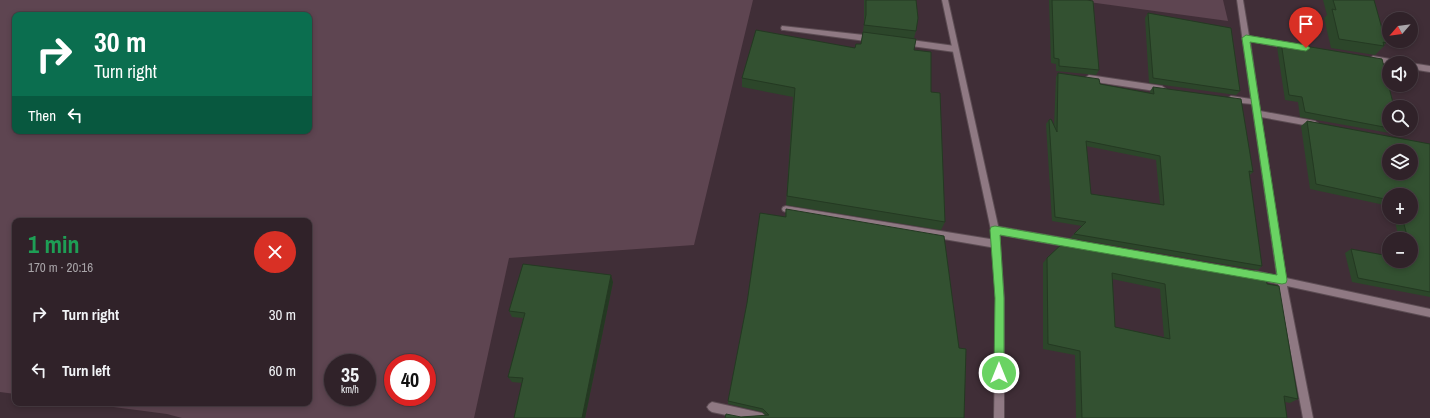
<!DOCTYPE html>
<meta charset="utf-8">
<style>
:root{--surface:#302229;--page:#3c2f35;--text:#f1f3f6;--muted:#a8a4a8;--line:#4b3f46}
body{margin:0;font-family:"Archivo Narrow",sans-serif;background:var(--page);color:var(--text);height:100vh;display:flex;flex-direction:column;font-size:15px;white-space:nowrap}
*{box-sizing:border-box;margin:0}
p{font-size:13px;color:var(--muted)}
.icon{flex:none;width:22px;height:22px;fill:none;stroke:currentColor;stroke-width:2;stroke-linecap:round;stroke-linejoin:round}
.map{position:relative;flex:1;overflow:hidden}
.panel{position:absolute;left:12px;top:218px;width:300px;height:188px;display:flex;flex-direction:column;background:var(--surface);border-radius:8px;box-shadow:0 2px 6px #0003,0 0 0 1px var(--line)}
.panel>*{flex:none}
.hud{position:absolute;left:12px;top:12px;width:300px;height:122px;border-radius:8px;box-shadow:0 2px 6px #0003,0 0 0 1px var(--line);background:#0b6e4f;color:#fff;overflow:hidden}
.needle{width:26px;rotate:242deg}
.tools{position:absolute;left:1382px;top:12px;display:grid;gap:8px}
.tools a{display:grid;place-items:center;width:36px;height:36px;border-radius:50%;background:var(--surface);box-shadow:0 2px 6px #0003,0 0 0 1px var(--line);font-size:20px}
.speed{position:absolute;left:324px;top:354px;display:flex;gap:8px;font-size:20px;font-weight:700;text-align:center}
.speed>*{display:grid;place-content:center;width:52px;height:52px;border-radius:50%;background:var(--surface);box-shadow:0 2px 6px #0003,0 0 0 1px var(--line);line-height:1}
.speed small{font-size:10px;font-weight:400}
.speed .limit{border:6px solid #d22;background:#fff;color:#111}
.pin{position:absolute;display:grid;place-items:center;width:34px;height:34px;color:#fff;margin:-41px -17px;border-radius:50% 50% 50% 0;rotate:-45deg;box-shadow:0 0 4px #0007}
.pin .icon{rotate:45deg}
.me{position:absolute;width:44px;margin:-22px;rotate:0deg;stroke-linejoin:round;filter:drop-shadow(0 0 3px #0008)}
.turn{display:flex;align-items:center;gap:14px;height:84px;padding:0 16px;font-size:18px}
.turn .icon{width:52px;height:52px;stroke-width:2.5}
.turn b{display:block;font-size:28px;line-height:34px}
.then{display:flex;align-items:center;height:38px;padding:0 16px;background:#0003;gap:8px;font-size:15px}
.round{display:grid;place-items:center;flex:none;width:42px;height:42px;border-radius:21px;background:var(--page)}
.overview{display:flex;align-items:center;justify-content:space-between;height:68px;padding:0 16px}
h1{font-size:24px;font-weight:700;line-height:30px;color:#1e9e55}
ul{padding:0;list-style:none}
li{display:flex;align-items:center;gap:12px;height:56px;padding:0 16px}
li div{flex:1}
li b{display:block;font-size:15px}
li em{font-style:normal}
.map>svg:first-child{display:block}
.green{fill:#5e4551;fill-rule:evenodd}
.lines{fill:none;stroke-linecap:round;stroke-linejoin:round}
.minor-casing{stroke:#5c4c53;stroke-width:2}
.tertiary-casing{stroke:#5c4c53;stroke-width:2}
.minor{fill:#8f7983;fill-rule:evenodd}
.tertiary{fill:#8f7983;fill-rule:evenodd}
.wall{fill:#2c462a;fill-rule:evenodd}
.shaded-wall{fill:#243922}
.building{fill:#335131;stroke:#243922;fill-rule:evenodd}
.route{fill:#6ad363;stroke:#458940}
</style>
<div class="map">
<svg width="1430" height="418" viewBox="0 0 1430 418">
<rect width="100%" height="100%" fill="#402e37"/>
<g class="green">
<path d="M0,0h753l-59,245 -185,13 -35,160h-292l-15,-4 -84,-11h226v-182h-294v173l-15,-2zM15,15h294v116h-294zM333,363h34v34h-34zM393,363h34v34h-34z"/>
<polygon points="1074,0 1223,0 1228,21"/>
</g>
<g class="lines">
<g class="minor-casing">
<g id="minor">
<polygon points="1237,0 1243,0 1249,36 1290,43 1293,46 1290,49 1250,41 1260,111 1315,121 1319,124 1315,127 1261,117 1286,278 1430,309 1430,317 1287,286 1313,418 1303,418 1278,284 1256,279 1253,278 1252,275 1253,272 1256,271 1277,276 1252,104 1231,102 1227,99 1231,96 1251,99"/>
<polygon points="782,26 873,36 876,39 873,42 784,30 782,30 781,28"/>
<polygon points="904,39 955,46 958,49 955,52 904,45 901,42"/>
<polygon points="1373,56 1396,60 1400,63 1389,63 1389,64 1371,61 1369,59"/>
<polygon points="1411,63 1430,66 1430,72 1411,69"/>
<polygon points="1089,75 1162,86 1166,89 1162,92 1089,81 1085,78"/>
<polygon points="786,206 996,240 999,241 1000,244 999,247 996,248 786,212 783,211 782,209 783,207"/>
<polygon points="995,226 1075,240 1078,241 1079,244 1078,247 1075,248 995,234 992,232 991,230 992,228"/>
<polygon points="712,402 762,413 765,415 767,418 741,418 712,412 709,410 707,407 709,404"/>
</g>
</g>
<g class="tertiary-casing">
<polygon id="tertiary" points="942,0 948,0 999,230 1004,298 1004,418 994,418 996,298 991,230"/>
</g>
<use href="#minor" class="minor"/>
<use href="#tertiary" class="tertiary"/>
</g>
<g class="wall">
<polygon points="864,0 916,0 916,31 914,38 914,50 931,92 945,222 941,230 786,205 793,97 742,87 742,78 855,48 856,44 861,44 864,24"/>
<polygon points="1049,0 1087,0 1099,70 1096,75 1056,71 1056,64 1051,63"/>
<polygon points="1323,0 1374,0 1386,43 1384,45 1384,46 1375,55 1331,48 1324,18 1327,15"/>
<polygon points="1148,13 1240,91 1236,95 1149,83 1145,18"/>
<polygon points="1281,42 1389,107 1389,129 1400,129 1400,130 1395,134 1300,117 1298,102 1285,100 1277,47"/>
<path d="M1058,73l42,11 50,9v-2l3,-4 100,85 -4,4 13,90 -4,4 -188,-32 12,-12 -30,-5 -6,-97 3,-4 5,6 2,-49zM1086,146l70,14 4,44 -69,-10z"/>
<polygon points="1307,121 1430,144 1430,297 1352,282 1345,253 1351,249 1411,261 1411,239 1399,239 1394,217 1411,217 1411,195 1389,195 1389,206 1310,189 1301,126"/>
<polygon points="786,209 964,418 741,417 766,416 762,412 728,404 728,401 785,217"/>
<path d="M1047,258l220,26 31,115 -8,4 -5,-1 2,16h-211l-1,-63 -32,-6v-86zM1112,279l48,10 4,48 -49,-10z"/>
<polygon points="613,282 585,418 514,418 522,383 512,382 508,377 523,318 512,317 509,311"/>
</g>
<polygon class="shaded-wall" points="611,275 613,282 585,418 582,418"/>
<g class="building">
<polygon points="866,0 916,0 918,18 916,31 864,25 866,15"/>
<polygon points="1052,0 1087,0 1093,1 1099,70 1059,66 1059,59 1054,58"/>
<polygon points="1333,0 1374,0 1386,43 1383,42 1384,46 1339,39 1332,9 1336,10"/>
<polygon points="1148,13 1231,28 1240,91 1153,78"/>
<polygon points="756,30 855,48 856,44 861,44 863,32 916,39 914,50 931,52 931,92 940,93 945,222 787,196 795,88 742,78"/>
<polygon points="1281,42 1382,59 1394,107 1389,107 1389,128 1305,112 1302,97 1289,95"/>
<path d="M1058,73l41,6 1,5 54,10 -1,-7 88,12 12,73 -4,-1 13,95 -188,-32 12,-12 -31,-5 -6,-97 2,-1 6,13zM1086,141l74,15 4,49 -73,-11z"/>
<path d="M1307,121l123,23v148l-72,-14 -7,-29 38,7v5h24l-2,-9v-13h-3l-6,-22h9v-22h-22v5l-73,-16zM1389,151h22v22h-22z"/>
<polygon points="786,209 944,236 959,348 966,349 964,418 725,418 726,414 741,417 769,415 763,409 728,401 747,303 760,213 786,217"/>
<path d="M1065,241l201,35 1,8 12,2 19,113 -14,-3 3,22h-205l-2,-67 -32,-7 -1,-86zM1112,273l53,11 5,55 -55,-12z"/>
<polygon points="523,264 611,275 582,418 514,418 523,378 508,377 525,313 509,311"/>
</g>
<polygon class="route" points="1246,35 1306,45 1310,48 1306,51 1250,42 1287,280 1286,283 1282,284 1000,235 1004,298 1004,373 1003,376 999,378 996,376 994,373 995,298 990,230 991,227 995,226 1277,275 1242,38"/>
</svg>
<div class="tools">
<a><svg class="needle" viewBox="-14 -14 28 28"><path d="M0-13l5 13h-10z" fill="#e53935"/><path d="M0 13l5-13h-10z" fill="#a8a4a8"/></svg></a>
<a><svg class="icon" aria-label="sound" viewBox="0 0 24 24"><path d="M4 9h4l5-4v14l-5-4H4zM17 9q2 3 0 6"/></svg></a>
<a><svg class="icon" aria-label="search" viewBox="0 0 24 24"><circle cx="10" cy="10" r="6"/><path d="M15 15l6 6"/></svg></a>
<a><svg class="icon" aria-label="layers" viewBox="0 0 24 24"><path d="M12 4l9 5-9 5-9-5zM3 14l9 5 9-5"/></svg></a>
<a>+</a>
<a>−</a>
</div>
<div class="speed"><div>35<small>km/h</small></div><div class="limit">40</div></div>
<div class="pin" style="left:1306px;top:48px;background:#d93025"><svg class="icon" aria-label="arrive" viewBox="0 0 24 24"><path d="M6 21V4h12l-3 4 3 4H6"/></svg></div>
<svg class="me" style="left:999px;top:373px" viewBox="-20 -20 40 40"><circle r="17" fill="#6ad363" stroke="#fff" stroke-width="3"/><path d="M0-11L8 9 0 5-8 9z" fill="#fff"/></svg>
<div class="hud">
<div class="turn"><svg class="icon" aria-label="right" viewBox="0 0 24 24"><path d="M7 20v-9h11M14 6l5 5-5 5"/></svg><div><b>30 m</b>Turn right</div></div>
<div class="then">Then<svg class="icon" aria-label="left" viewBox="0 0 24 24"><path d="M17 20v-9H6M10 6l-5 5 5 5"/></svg></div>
</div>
<section class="panel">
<div class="overview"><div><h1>1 min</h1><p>170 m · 20:16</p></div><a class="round" style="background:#d93025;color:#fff"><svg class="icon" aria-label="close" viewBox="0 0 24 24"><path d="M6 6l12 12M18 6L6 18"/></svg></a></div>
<ul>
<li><svg class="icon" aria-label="right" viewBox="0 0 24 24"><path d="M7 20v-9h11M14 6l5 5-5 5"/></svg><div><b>Turn right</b></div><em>30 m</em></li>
<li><svg class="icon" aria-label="left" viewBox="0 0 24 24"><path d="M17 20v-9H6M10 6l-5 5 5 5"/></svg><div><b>Turn left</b></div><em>60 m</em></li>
</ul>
</section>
</div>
